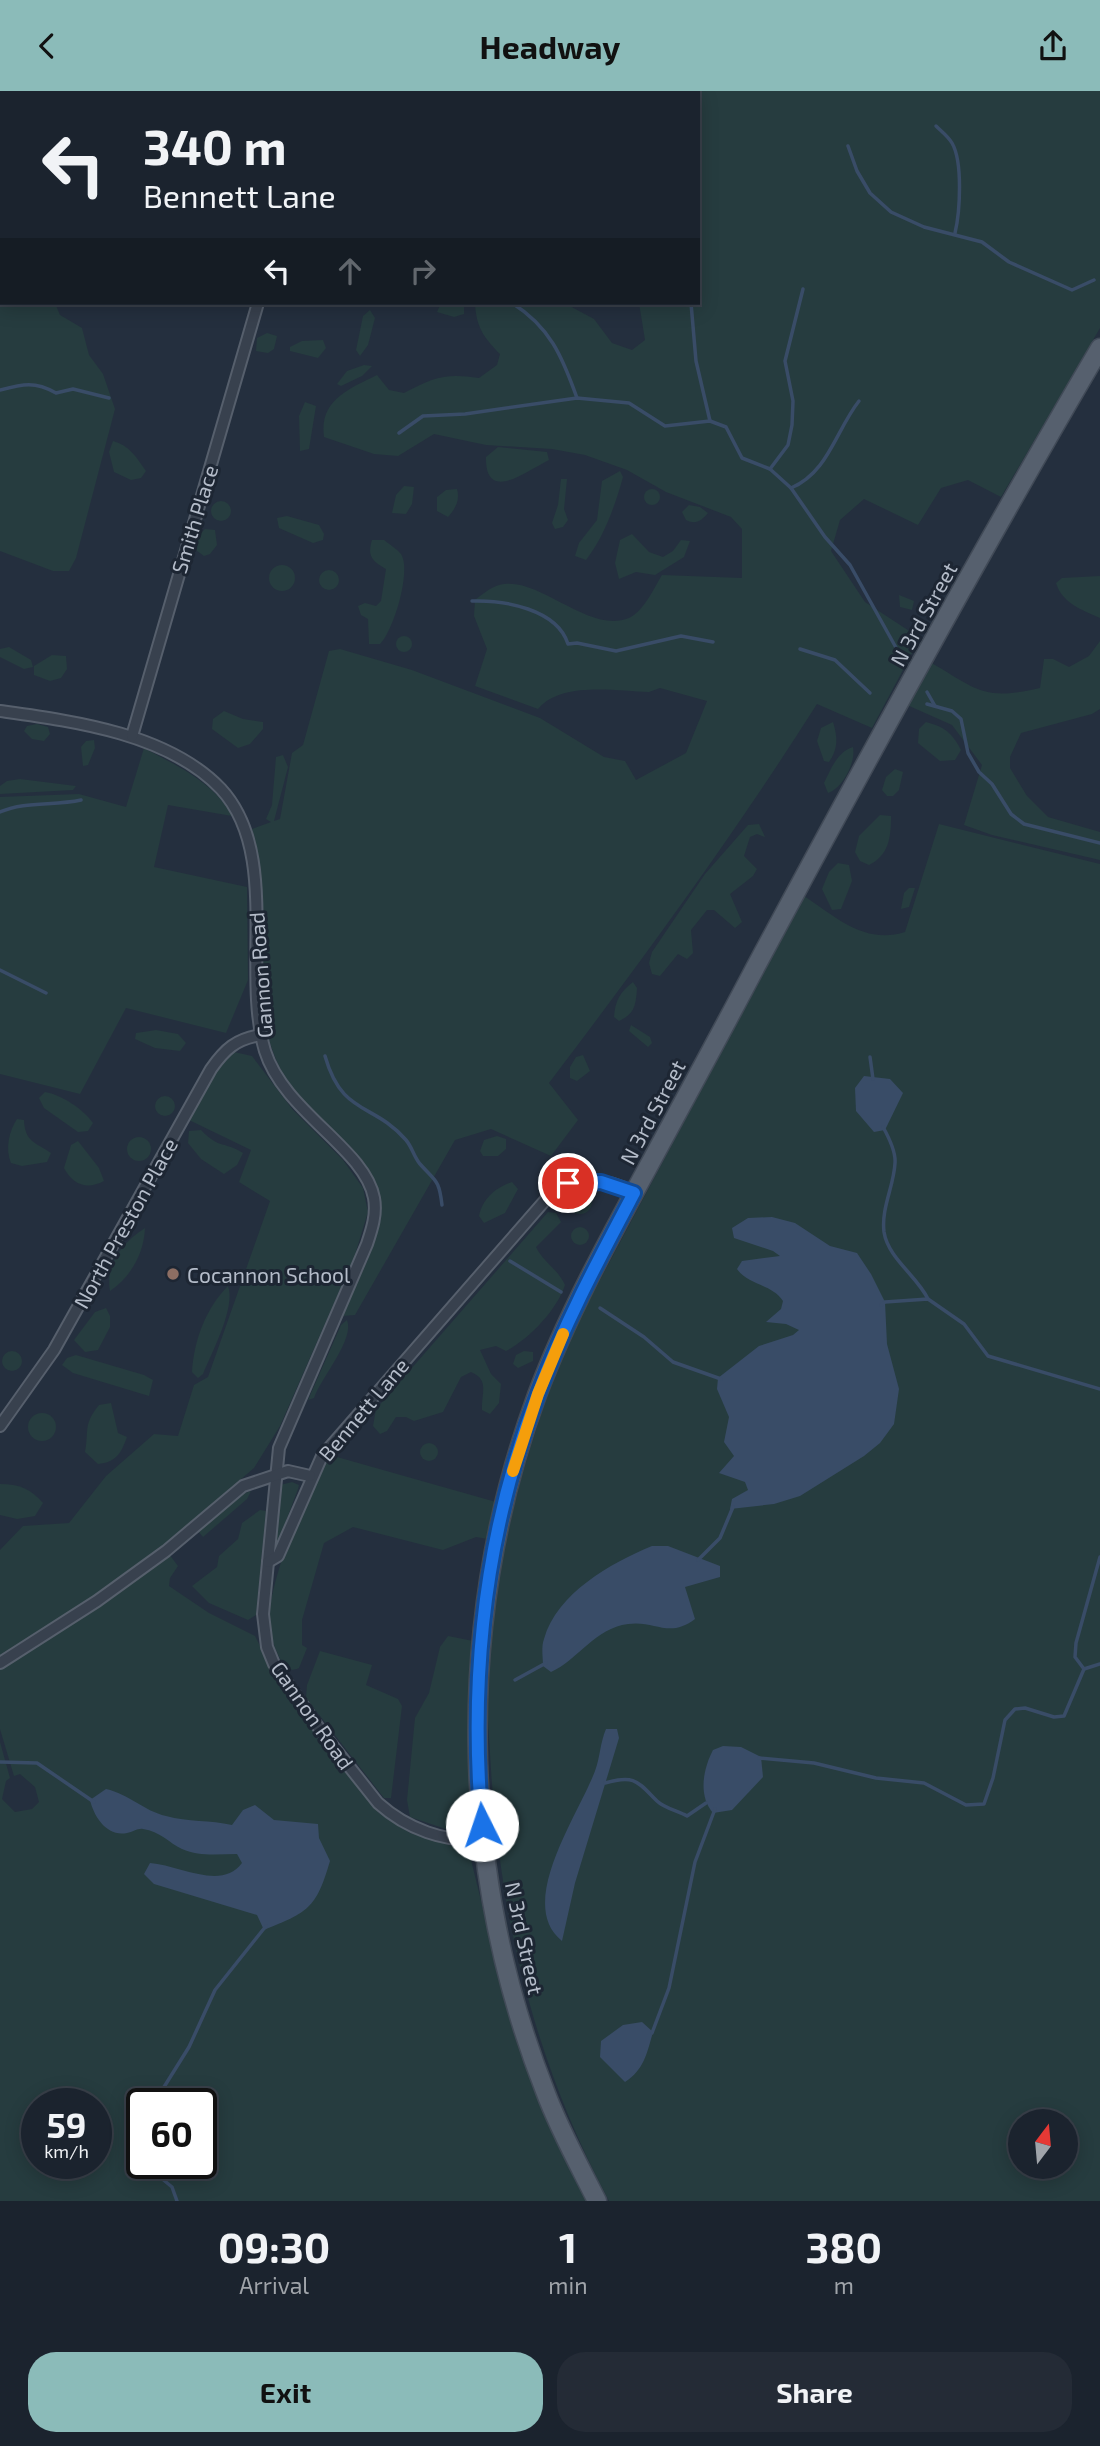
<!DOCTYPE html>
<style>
:root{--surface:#1b232e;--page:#242b36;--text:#f1f3f6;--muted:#a0a4aa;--line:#39404a;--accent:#8bbbb9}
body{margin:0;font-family:"Exo 2",sans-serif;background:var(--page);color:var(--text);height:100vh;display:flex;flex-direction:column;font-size:26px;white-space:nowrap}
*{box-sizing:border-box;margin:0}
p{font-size:23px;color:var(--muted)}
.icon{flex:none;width:38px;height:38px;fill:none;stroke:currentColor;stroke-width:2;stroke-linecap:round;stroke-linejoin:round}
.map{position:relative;height:2110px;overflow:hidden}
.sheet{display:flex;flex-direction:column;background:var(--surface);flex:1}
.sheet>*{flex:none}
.banner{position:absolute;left:0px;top:0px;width:700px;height:214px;box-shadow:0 4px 18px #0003,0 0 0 2px var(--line);background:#1b232e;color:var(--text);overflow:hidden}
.needle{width:46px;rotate:16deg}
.tools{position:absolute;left:1008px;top:2018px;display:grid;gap:14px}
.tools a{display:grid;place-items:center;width:70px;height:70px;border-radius:50%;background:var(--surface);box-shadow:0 4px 18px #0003,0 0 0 2px var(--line);font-size:35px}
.speed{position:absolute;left:21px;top:1997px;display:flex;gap:14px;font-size:35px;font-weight:700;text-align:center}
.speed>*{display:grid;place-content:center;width:91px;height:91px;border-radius:50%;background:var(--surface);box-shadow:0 4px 18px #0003,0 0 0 2px var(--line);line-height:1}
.speed small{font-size:18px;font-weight:400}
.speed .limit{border:4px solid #111;border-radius:10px;background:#fff;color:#111}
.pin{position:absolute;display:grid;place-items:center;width:60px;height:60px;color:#fff;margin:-30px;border:4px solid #fff;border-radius:50%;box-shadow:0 2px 7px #0007}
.me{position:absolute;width:77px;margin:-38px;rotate:356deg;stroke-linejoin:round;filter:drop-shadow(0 0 5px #0008)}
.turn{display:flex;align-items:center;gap:24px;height:147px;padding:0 28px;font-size:32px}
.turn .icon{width:91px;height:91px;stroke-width:2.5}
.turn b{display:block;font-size:49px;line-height:60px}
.lanes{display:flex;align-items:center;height:66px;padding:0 28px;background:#0003;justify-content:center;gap:35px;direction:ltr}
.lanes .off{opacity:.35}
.eta{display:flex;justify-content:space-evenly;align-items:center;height:119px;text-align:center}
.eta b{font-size:42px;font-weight:700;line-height:49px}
.primary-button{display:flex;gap:14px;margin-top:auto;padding:14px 28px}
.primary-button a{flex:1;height:80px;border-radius:28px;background:var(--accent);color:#111;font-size:28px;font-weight:700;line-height:80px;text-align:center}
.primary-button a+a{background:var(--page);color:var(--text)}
header{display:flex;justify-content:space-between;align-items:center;height:91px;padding:0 28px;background:var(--accent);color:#111;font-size:32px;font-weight:700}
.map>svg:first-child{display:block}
.green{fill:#263c3f;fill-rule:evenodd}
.water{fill:#394c67}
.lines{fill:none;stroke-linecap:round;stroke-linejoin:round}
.stream{stroke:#394c67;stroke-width:3.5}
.minor-casing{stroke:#565f6c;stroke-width:14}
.primary-casing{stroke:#414a57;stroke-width:21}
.minor{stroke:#38414e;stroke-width:10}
.primary{stroke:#56606e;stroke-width:18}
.route-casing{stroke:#114b97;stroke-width:18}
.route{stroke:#1a73e8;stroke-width:12}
.slow{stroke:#f59e0b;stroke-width:12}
.education-dot{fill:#8d6e63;stroke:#1d2633;stroke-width:2.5}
.labels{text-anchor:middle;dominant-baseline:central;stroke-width:6;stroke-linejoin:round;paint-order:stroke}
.street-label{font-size:21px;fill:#b4bcc9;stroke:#1d2633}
.poi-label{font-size:21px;fill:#b4bcc9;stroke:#1d2633;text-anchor:start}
</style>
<header><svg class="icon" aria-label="back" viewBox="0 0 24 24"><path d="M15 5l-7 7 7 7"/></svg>Headway<svg class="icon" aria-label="share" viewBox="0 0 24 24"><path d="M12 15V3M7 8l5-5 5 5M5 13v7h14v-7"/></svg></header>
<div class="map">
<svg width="1100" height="2110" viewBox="0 0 1100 2110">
<rect width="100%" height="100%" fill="#242f3e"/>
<g class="green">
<polygon points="0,0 98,0 2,2 2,212 55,212 60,224 82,237 89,264 103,283 115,318 76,467 69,480 53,480 0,460"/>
<path d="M634,0h466v237l-99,169 -33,-17 -27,8 -23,37 -54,-26 -24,21 -9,31 34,51 55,36 -48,90 -55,-24c-83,131 -174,255 -268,379l29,37 -27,36 -60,-27 -36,11 -100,175 -13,1c14,-33 36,-69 39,-105 3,-48 -54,-82 -82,-114 -15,-17 -25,-39 -31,-61 -16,-64 3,-140 -16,-207l19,-7 -5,-3 6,-14 4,-48 7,-2 5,12 -14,54 6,-2 12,-66 11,-8 26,-94 11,-2 72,21 128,48 64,39 21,4 11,19 50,-27 21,-52 -47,-13 -11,4c-33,-1 -88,-11 -111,17l-63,-23 12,-37 -13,-33 1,-16c9,-7 18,-15 29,-16 38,-5 86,50 125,34 15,-7 25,-30 33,-43l80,3v-49l-11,-12 -65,-25 -39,-22 -42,-15 -33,-6 -66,-4 -52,-11 -36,22 -24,-2 -50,-17c-5,-37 25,-48 53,-62l12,15 15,3c30,-16 42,-20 75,-15l18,-13 3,-11c-17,-17 -24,-28 -25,-51h89l30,16 18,24 20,7 13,-10 -6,-37h59v-210z"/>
<polygon points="441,212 464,212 464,223 454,226 437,221"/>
<polygon points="370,219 375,227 368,254 360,265 356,259 363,225"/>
<polygon points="267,242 277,245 274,258 268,262 256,260 257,247"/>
<polygon points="323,249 326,257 318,267 290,260 290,256 302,250"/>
<polygon points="364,274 372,275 362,285 341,295 337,293 347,280"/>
<polygon points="305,311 316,315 309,358 300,360 299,325"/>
<path d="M113,350c16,4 24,17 33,30l-5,7 -10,2 -17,-8 -5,-20z"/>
<path d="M498,356l49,5 2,8c-21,10 -64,45 -63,-3z"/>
<path d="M620,380l3,6c-8,29 -19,60 -37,83l-11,-4 4,-13 18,-23 5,-39z"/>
<polygon points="561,388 567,388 564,418 568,429 563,436 555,438 552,432 558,414"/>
<polygon points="404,395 414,396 412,413 406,423 392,422 396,404"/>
<circle cx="652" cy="406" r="8"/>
<path d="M457,398c3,11 -1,19 -9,28l-11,-6v-14l9,-7z"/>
<circle cx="221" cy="420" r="10"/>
<path d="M689,414l11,2 8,6c-7,8 -12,12 -22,7l-4,-8z"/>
<polygon points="287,425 319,434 324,443 323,449 313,452 279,437 277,427"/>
<polygon points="205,438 215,439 217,454 210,463 204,465 193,457 196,447"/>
<polygon points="632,443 649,461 663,466 673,460 681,449 690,450 684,466 655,484 636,481 619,488 615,472 620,449"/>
<path d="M372,449h12c5,4 13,9 17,14 11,17 -8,78 -21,90h-11l-1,-25 -7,-4 -3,-9 7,-3 11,3 5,-5 5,-32c-14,-8 -19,-13 -14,-29z"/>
<circle cx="282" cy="487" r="13"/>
<circle cx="329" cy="489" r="10"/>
<path d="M1100,485v42c-18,-8 -38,-15 -44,-35l6,-5z"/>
<polygon points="899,504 914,510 912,519 900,516"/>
<circle cx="404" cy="553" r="8"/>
<path d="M1100,550v68l-8,5 -71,19 -11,24v11l17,28 21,21 52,15v28l-108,-25 -28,-10 18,-60 -30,-40 -45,-20 23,-43c48,28 53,39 110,26l4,-29h9l16,8 20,-11z"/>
<polygon points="9,556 31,569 33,576 24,578 0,566 0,558"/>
<polygon points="52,564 66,565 67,578 61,587 50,590 34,584 34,575"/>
<polygon points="224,620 243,628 263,631 263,638 250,653 238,657 212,638 213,628"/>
<path d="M833,631c5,16 5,27 -4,40l-5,-1 -7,-20 4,-13z"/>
<path d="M926,631c19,5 26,11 35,28l-6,10 -15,1 -22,-18 1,-14z"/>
<polygon points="37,633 48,636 50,643 44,650 32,648 24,640 27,635"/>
<polygon points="94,649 95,657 88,674 83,675 81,656 86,650"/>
<path d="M853,656c3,15 -10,41 -25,46l-4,-10c7,-14 13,-31 29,-36z"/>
<path d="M144,657c33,18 70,34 88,68l-64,-11 -14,62 93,20 1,93 -22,53 -100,-25 -46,86 -80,-20v-277l79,-3 47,13z"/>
<polygon points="895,678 903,681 899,699 893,705 887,705 882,699 886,686"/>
<polygon points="20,688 76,695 73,699 0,703 0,695 7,690"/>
<path d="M880,724l11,1c0,21 -2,39 -22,49l-9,-4 -5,-9 4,-16z"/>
<polygon points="759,733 765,746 757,743 750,746 744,765 757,778 753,785 730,803 742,831 735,837 714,819 707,819 691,839 693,862 687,868 678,863 660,885 652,883 649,872 652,861 705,783 748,734"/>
<path d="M939,733l161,40v1337h-491c-73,-137 -108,-277 -118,-431 -2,-40 -7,-82 -2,-122 12,-112 41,-217 86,-321l229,-431c32,21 61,49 101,36zM1020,2030h46v46h-46z"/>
<polygon points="838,772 849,774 852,790 841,818 832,819 822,798 829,781"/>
<polygon points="909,797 915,797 909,816 901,818 904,802"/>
<path d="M633,891l4,6c-1,16 -2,26 -18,33l-5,-4c1,-16 6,-25 19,-35z"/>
<polygon points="631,934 650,946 652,952 648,956 629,940"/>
<polygon points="156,939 178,943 186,952 180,960 155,957 135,948 136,942"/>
<polygon points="234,961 252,965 293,1019 343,1069 363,1097 368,1121 354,1167 280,1335 254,1377 163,1455 92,1507 0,1565 0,1459 23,1435 69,1432 106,1385 154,1343 178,1345 194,1294 208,1286 270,1110 239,1091 251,1059 189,1029 216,981"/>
<polygon points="583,964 590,980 577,990 570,987 570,976 576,966"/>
<path d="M45,1001c17,3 38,17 48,31l-5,8 -10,1 -34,-24 -5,-10z"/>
<circle cx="165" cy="1015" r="10"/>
<path d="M17,1028l7,1c1,22 11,22 27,33l-4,9 -25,4 -11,-3c-6,-14 -2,-32 6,-44z"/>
<path d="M201,1039c19,20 24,11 42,23l-6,12 -13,9 -23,-15 -13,-16 1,-12z"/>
<polygon points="497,1045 506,1048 506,1058 498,1065 483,1065 480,1060 484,1049"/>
<circle cx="139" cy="1058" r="12"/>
<path d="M78,1050l21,27 5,13c-17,9 -31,4 -40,-13l7,-23z"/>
<path d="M512,1091l6,7 -13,24 -21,10 -5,-7c3,-17 17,-29 33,-34z"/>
<circle cx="580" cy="1111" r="12"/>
<path d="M548,1121l8,1 5,9 -25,25c7,15 22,22 29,38 -8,25 -36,54 -59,66l-10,-5 -16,4 11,24 10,10 -2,19 -9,11 -8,-4c-1,-17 8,-30 -11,-38l-10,5 -18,35 -29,9 -8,-4h-10l-9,14 -7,3 -7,-8 3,-17z"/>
<circle cx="580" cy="1145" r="9"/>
<path d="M145,1137c-1,25 -14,49 -35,63 -5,-27 13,-49 35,-63z"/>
<path d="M228,1195c8,21 -16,66 -25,88l-5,4 -6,-6c2,-32 14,-64 36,-86z"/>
<polygon points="106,1217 110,1225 110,1236 98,1259 85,1261 74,1249 95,1221"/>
<path d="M347,1229c8,19 -25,56 -33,78l-6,2 33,-75z"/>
<polygon points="524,1260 533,1261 533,1270 518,1277 513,1273 516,1264"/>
<circle cx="12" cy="1270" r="10"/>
<polygon points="76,1264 144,1284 153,1289 149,1305 73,1282 62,1274 67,1267"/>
<path d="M111,1312l7,30 9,4c-6,16 -10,25 -29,27l-13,-12c4,-23 -2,-27 14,-47z"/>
<circle cx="42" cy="1336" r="14"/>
<circle cx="429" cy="1361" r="9"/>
<path d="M330,1364l166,47 -8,37 -12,-2 -33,13 -90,-23 -29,16 -22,77v25l5,3 -8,20c-10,5 -15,-2 -20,-11 -5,-11 -10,-24 -10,-36 -1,-35 38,-140 61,-166z"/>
<polygon points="292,1391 299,1394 298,1398 276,1457 280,1394"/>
<path d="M0,1393c19,0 31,5 43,19l-8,13 -18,3 -17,-4z"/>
<polygon points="251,1400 247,1408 203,1446 198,1440 242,1403"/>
<polygon points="260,1419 266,1420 256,1524 248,1529 209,1512 192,1495 217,1476 219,1465 238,1448 242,1432"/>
<path d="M169,1463l9,12 -8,12 -1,8 40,27 46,23 25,50 99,127 31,20 46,14 15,13 43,174 18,50 54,117h-586v-459l10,36 -4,3 -4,18 13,13 17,-3 7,-7 -4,-15 -15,-13 -6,2 -14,-47v-60l116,-76zM37,2012h59v60h-59zM142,2012h59v60h-59z"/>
<polygon points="448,1545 473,1550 468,1626 471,1719 463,1733 446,1738 410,1726 407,1709 415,1627 429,1602 440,1556"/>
<polygon points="320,1560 372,1574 366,1594 398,1608 402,1615 391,1707 384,1707 306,1607 307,1594"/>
</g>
<g class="water">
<polygon points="864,985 890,988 903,1002 885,1039 874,1041 856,1020 855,997"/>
<path d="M772,1126l23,6 35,23 27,7 14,21 14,28 2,42 12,45 -5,35 -14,19 -16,13 -64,40 -26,8 -44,5 2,-10 16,-9 -3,-8 -26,-9 15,-17 -10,-14 5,-25 -12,-28 1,-11 41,-32 34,-11 6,-5 -13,-6 -20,-2 15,-13 2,-8c-11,-17 -35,-16 -46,-32l5,-8 38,-5 -7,-5 -39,-13 -2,-10 16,-10z"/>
<path d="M652,1455h16l52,20v11l-35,10 10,32c-26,20 -40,1 -67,5 -33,4 -50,36 -77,48l-8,-6c0,-9 -2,-19 1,-27 13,-46 67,-76 108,-93z"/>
<path d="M606,1638h11l2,9 -44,145 -13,58c-47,-37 17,-127 33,-170 5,-13 5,-28 11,-42z"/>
<path d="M723,1655l18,1 20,10 2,20 -31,33 -19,3c-15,-17 -10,-44 0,-63z"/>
<path d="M106,1698c23,5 38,22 60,27 22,6 44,4 66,9l11,-15 12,-5 19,15 44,4 1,14 11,23c-14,48 -22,51 -66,69l-7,-15 -103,-31 -10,-10 6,-11c29,2 72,28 92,0l-5,-9c-18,0 -37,3 -55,-5 -13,-6 -22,-18 -39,-20 -5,-1 -10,3 -16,4 -20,4 -33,-16 -37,-33z"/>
<path d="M642,1931l11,10c-6,21 -9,38 -28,50l-25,-25 1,-16 22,-16z"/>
</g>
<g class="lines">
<g class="stream">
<path d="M936,35c5,5 12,10 16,17 11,19 8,69 3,90"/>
<polyline points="848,55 857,80 870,102 891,121 924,136 982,151 1009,171 1072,199 1094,189"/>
<polyline points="0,154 2,152"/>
<path d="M512,212c38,24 50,53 65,95"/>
<polyline points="691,212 696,270 710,330"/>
<path d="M0,299c23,-6 35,-9 56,3l17,-4 36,9"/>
<polyline points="399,342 423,325 465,323 577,307 629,312 665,335 710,330 726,336 742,367 770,378 791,397 825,446 850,474 899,562"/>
<polyline points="770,378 788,354 792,334 793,310 785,270 803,198"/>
<path d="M791,397c37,-15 45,-58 68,-87"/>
<path d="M472,510c32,-1 85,8 96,43l9,-1 39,8 65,-15 32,6"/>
<polyline points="800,558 835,569 870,602"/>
<polyline points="927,601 935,615"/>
<polyline points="927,613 952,620 961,628 968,662 979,681 992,693 1011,723 1024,733 1100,752"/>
<path d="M0,721c25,-11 54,-6 81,-12"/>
<polyline points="0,879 46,902"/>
<path d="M325,965c17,60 48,46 81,84 6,7 8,17 14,24 16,18 19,15 22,41"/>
<polyline points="870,966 873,988"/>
<path d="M883,1036c5,9 13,25 12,36 -1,23 -14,45 -11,69 4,26 33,44 44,67"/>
<polyline points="510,1170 561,1201"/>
<polyline points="881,1214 885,1211 928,1208 964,1233 988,1265 1100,1298"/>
<polyline points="600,1217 644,1246 673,1271 721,1288"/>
<polyline points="1100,1466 1076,1552 1075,1566 1084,1578 1100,1573"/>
<polyline points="698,1469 720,1447 733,1416"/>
<polyline points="515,1589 546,1572"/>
<polyline points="759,1667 814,1672 876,1687 924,1692 966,1714 984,1713 993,1687 1005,1629 1015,1618 1025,1617 1054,1626 1064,1625 1084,1578"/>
<polyline points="0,1671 37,1672 94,1711"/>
<path d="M605,1692c30,-9 33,-1 52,18 7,7 21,10 30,15l19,-13"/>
<polyline points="652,1942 669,1897 695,1771 715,1718"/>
<polyline points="154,2012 189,1956 215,1899 266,1835"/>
<polyline points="142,2036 133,2054 142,2070"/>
<polyline points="143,2072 172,2096 177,2110"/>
</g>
<g class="minor-casing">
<g id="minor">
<polyline points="321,2 322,0"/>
<path d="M0,620c72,10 168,22 221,78 60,65 20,182 44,262 19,61 100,98 109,147 3,16 -2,31 -7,46l-88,204 -16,166 4,33 7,17 47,67 57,72c29,26 67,40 105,36"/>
<polyline points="132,645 258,212"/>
<path d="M0,1335l54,-76 157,-281c14,-20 25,-30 50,-34"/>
<path d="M268,1471l10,-6 44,-100 226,-259c26,-20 57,-21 86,-4"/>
<polyline points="0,1572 97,1510 166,1460 243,1395 288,1380 310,1385"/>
</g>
</g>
<g class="primary-casing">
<path id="primary" d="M597,2110c-18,-36 -38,-72 -52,-110 -87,-222 -90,-473 -8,-696 31,-82 74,-160 116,-237 34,-63 68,-125 101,-188 112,-209 226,-418 346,-622"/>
</g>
<use href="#minor" class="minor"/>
<use href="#primary" class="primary"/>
</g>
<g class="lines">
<g class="route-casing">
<path id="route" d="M482,1734c-13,-146 3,-293 56,-431 26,-70 61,-135 96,-201l-33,-11 -33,1"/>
</g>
<use href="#route" class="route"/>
<polyline class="slow" points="513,1380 538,1303 563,1243"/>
</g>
<circle class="education-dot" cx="173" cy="1183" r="7"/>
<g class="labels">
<g class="street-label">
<text transform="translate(194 428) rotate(-73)">Smith Place</text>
<text transform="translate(923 523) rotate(-61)">N 3rd Street</text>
<text transform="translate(260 884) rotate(-94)">Gannon Road</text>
<text transform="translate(652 1021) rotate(-62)">N 3rd Street</text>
<text transform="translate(125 1132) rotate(-61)">North Preston Place</text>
<text transform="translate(363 1318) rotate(-50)">Bennett Lane</text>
<text transform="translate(313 1624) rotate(55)">Gannon Road</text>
<text transform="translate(525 1847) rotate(78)">N 3rd Street</text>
</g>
<g class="poi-label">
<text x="187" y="1183">Cocannon School</text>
</g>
</g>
</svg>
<div class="tools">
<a><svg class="needle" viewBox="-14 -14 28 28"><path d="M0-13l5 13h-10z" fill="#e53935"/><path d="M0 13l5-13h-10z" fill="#a0a4aa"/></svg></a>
</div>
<div class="speed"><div>59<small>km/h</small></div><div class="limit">60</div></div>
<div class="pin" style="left:568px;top:1092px;background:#d93025"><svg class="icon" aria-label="arrive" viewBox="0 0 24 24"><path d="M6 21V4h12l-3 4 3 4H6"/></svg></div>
<svg class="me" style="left:482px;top:1734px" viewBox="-20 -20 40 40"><circle r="19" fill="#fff"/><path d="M0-13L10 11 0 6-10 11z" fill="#1a73e8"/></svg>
<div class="banner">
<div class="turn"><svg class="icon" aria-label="left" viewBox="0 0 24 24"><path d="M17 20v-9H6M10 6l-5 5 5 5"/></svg><div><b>340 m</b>Bennett Lane</div></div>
<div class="lanes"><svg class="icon" aria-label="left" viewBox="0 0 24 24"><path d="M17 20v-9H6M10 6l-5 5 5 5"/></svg><svg class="icon off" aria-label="ahead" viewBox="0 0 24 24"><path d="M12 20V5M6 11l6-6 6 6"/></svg><svg class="icon off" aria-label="right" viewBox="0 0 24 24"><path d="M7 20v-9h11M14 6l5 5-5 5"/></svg></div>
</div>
</div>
<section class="sheet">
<div class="eta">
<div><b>09:30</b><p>Arrival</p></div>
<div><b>1</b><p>min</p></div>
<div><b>380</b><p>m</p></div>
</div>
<div class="primary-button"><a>Exit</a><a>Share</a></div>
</section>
